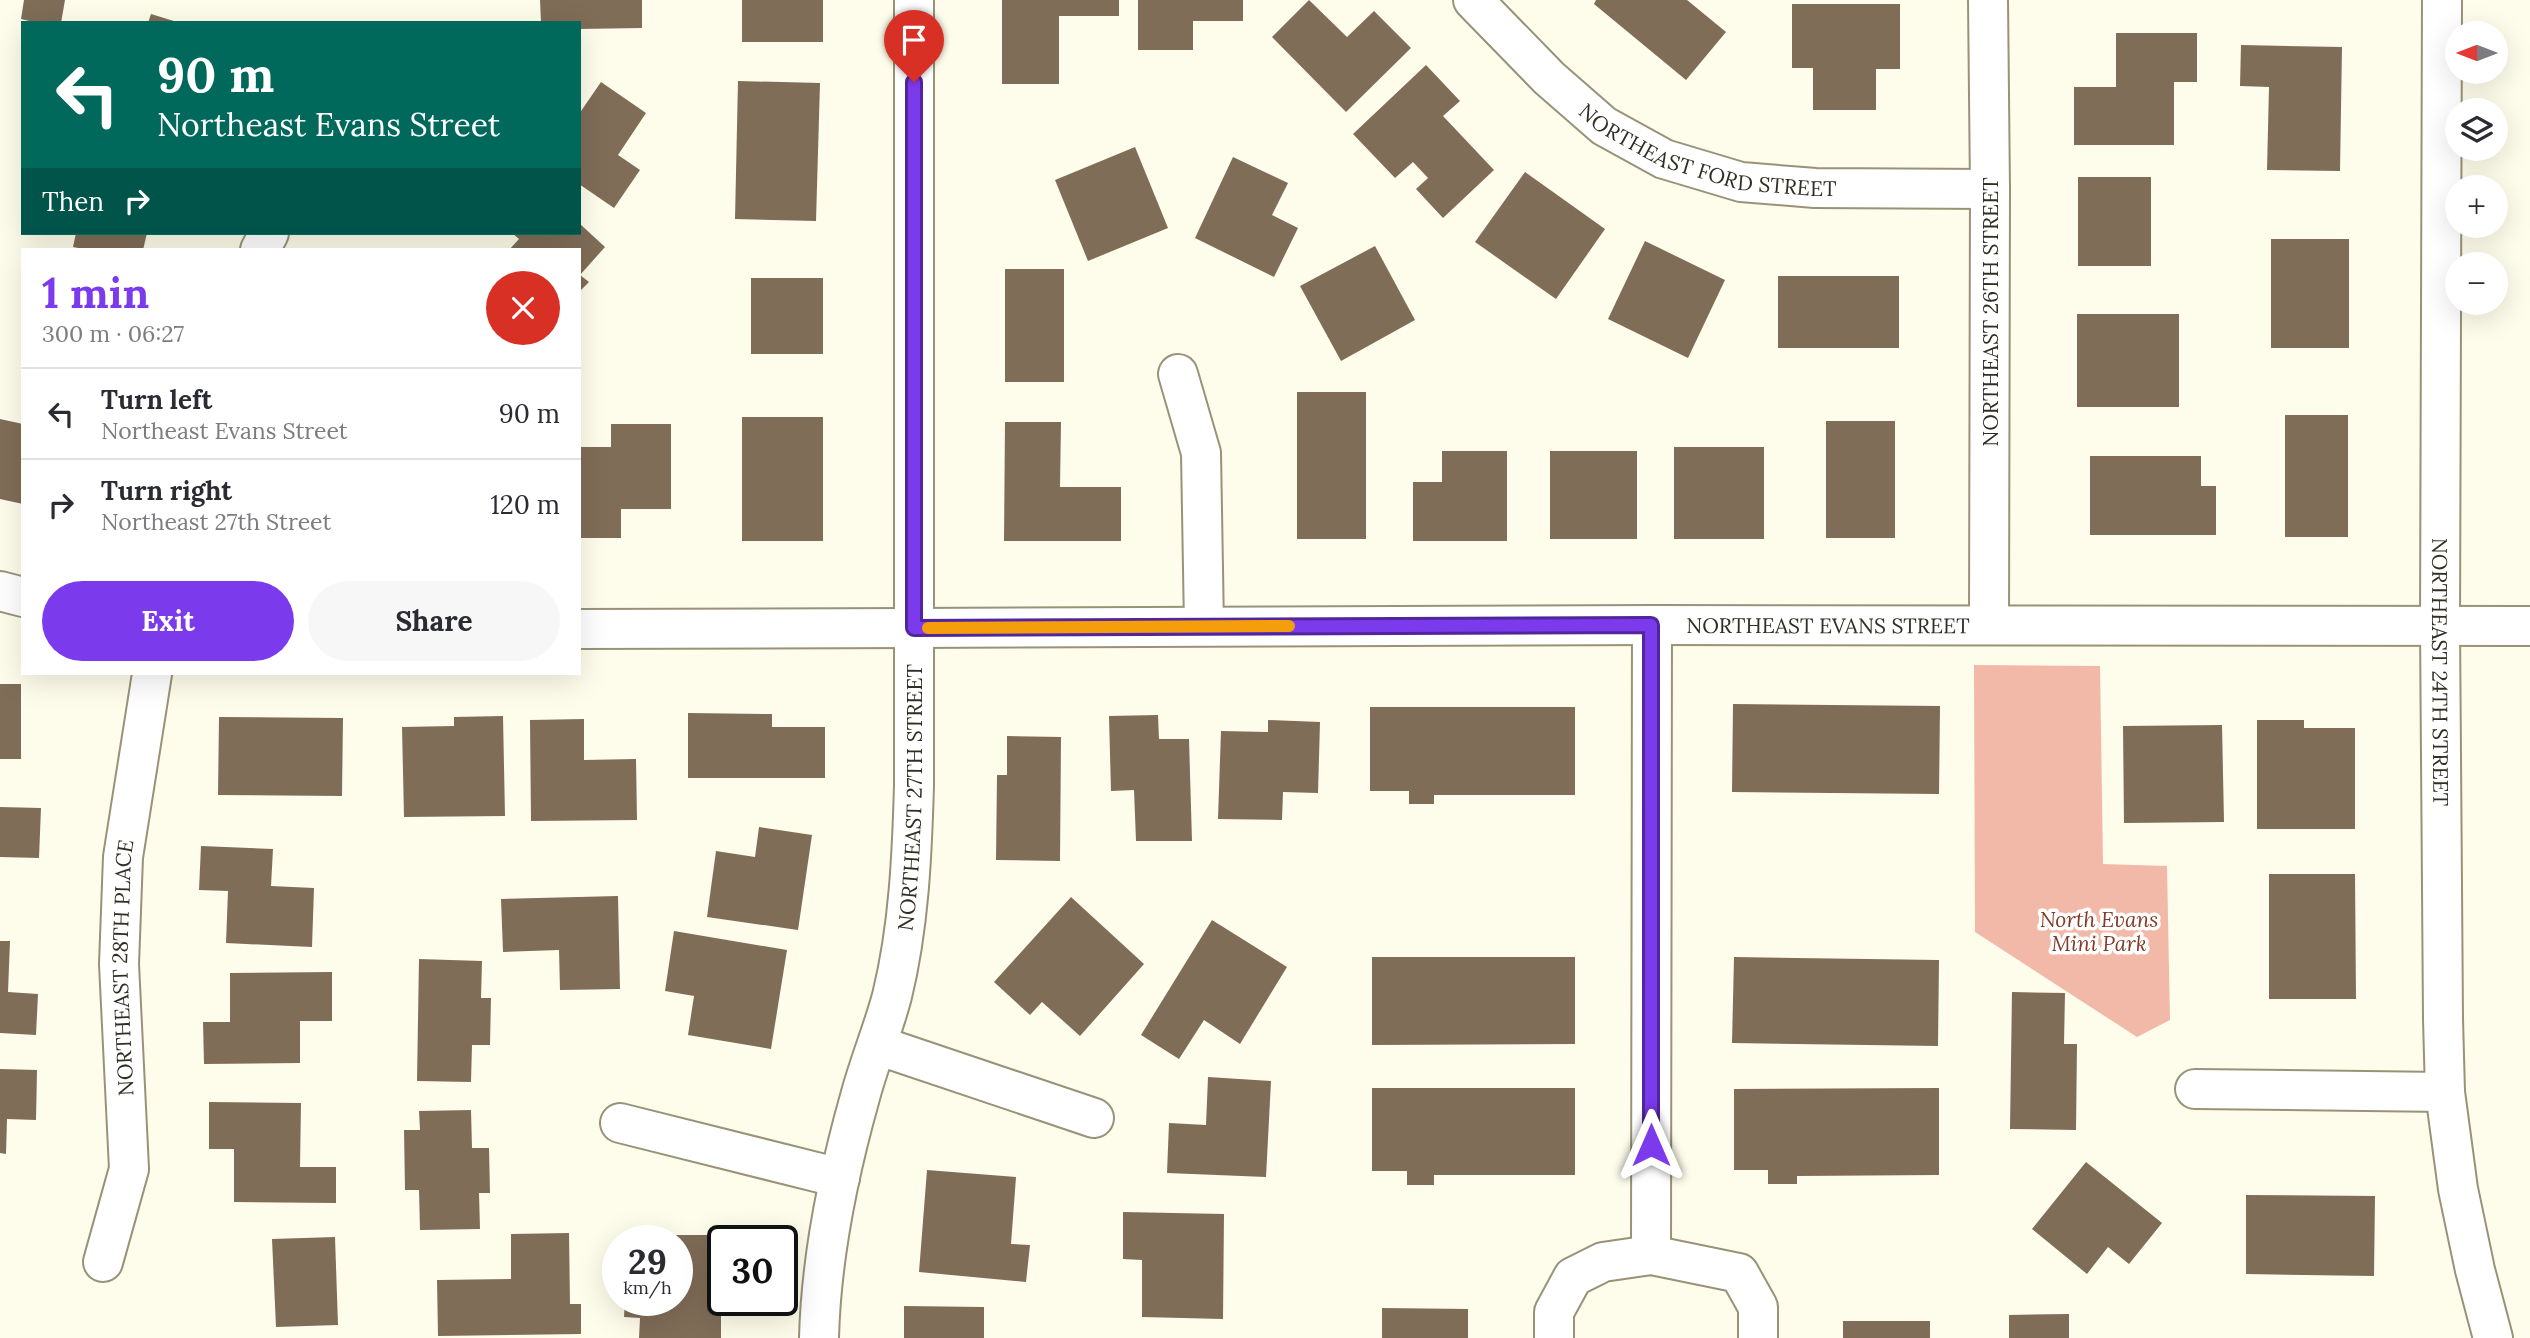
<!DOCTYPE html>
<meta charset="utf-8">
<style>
:root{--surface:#fff;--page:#f7f7f7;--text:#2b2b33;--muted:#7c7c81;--line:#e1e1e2;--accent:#7c3aed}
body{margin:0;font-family:Lora,serif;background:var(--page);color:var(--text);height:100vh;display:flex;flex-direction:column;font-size:26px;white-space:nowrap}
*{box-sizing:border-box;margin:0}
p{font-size:23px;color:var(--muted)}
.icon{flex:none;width:38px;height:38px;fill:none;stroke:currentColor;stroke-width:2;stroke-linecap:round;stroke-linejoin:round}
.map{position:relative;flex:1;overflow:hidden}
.details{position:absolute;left:21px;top:248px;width:560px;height:427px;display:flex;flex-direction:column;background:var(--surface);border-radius:0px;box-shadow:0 7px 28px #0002}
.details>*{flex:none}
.banner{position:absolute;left:21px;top:21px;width:560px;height:214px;border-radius:0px;box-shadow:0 7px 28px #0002;background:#00695c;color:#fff;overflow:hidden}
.needle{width:46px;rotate:270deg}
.fabs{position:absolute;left:2445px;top:21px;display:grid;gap:14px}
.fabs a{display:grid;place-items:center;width:63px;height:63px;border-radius:50%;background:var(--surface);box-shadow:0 7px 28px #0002;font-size:35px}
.speed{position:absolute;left:602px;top:1225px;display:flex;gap:14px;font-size:35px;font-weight:700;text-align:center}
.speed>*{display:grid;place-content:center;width:91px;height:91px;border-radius:50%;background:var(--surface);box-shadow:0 7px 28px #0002;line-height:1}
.speed small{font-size:18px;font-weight:400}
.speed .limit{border:4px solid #111;border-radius:10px;background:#fff;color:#111}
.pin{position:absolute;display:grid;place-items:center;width:60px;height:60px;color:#fff;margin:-72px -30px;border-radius:50% 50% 50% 0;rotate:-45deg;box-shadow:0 0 7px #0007}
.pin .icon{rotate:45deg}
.me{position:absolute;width:77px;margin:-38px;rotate:0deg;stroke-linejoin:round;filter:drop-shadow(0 0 5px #0008)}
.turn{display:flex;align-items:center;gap:24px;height:147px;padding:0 21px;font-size:32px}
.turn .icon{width:91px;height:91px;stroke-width:2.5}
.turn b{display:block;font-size:49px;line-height:60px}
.then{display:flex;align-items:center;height:66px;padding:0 21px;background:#0003;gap:14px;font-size:26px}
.round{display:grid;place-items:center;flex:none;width:74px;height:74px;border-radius:37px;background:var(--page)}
.overview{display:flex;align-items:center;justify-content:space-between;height:119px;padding:0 21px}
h1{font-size:42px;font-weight:800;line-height:52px;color:var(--accent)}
.primary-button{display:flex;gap:14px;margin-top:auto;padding:14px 21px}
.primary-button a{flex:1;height:80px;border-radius:42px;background:var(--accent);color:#fff;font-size:28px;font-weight:800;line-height:80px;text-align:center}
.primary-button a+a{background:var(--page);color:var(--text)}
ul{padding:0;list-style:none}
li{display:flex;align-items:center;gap:21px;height:91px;padding:0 21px;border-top:2px solid var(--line)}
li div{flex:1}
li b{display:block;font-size:26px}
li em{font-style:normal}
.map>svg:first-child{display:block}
.green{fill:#f2b9a9}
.building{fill:#806d58}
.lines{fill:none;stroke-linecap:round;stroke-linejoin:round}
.street-casing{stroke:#989378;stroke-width:42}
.secondary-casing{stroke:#989378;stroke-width:42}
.street{stroke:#fff;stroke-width:38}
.secondary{stroke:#fff;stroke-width:38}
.route-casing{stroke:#51269a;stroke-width:18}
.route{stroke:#7c3aed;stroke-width:12}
.slow{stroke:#f59e0b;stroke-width:12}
.labels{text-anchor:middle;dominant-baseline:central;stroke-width:7;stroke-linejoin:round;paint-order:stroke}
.street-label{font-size:21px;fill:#312f24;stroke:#fff}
.park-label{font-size:21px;font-style:italic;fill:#813b27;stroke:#fff}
</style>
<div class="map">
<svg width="2530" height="1338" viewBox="0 0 2530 1338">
<rect width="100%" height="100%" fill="#fefcea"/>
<polygon class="green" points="1974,665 2100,666 2103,864 2167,866 2170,1020 2137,1037 1975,932"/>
<g class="building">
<polygon points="24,0 65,0 61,23 37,23 21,19"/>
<polygon points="540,0 642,0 642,28 579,29 579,23 541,23"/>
<rect x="742" y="0" width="81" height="42"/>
<polygon points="1002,0 1119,0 1119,16 1059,16 1059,84 1002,84"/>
<polygon points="1138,0 1243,0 1243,21 1193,21 1193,50 1138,50"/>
<polygon points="1309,0 1347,37 1374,11 1411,48 1346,112 1272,37"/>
<polygon points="1596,0 1687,0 1726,32 1686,80 1594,4"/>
<polygon points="1792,4 1900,4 1900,69 1876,69 1876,110 1813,110 1813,68 1792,68"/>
<polygon points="151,14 177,22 177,23 148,23"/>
<polygon points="2116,33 2197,33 2197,82 2174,82 2174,145 2074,145 2074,87 2116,87"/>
<polygon points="2241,45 2342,47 2340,171 2267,170 2269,87 2240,86"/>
<polygon points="1426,65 1460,101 1443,116 1494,170 1443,218 1416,189 1428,178 1413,162 1395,178 1353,134"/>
<polygon points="738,81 820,83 816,221 735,219"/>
<polygon points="601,82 646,113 618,155 640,170 614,208 579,184 579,114"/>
<polygon points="1135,147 1168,228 1088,261 1055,180"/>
<polygon points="1233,157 1288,183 1272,215 1298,228 1274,277 1195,238"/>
<polygon points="1525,172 1605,229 1556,299 1475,242"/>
<rect x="2078" y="177" width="73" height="89"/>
<polygon points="579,223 605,247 580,275 589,282 579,292 579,250 509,250 519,239 512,233 579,233"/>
<polygon points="76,233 147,233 143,250 89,250 73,247"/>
<rect x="2271" y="239" width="78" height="109"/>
<polygon points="1645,241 1725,280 1688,358 1608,319"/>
<polygon points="1375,246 1415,320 1341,361 1300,286"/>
<rect x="1005" y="269" width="59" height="113"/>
<rect x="1778" y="276" width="121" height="72"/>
<rect x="751" y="278" width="72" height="76"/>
<rect x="2077" y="314" width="102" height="93"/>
<rect x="1297" y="392" width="69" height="147"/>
<rect x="2285" y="415" width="63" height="122"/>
<rect x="742" y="417" width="81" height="124"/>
<polygon points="0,419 23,424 23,504 0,499"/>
<rect x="1826" y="421" width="69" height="117"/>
<polygon points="1005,422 1061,422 1060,487 1121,487 1121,541 1004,541"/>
<polygon points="611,424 671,424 671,509 621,509 621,538 579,538 579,447 611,447"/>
<rect x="1674" y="447" width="90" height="92"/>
<polygon points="1442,451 1507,451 1507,541 1413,541 1413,482 1442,482"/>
<rect x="1550" y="451" width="87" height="88"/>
<polygon points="2090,456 2201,456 2201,486 2216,486 2216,535 2090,535"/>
<rect x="0" y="684" width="21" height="75"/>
<polygon points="1733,704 1940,706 1939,794 1732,792"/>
<polygon points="1370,707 1575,707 1575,795 1434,795 1434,804 1409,804 1409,791 1370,791"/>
<polygon points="688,713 772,714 772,727 825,727 825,778 688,778"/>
<polygon points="1158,715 1159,739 1189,739 1192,841 1136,841 1134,790 1111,791 1109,716"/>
<polygon points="503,716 505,816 404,817 402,727 454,726 454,717"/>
<polygon points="219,717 343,718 342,796 218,795"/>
<polygon points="584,719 584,760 636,759 637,820 531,821 530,720"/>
<polygon points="1268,720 1320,722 1318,793 1283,792 1282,820 1218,819 1221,731 1268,732"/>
<polygon points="2257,720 2304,720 2304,728 2355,728 2355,829 2257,829"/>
<polygon points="2222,725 2224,822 2124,823 2123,726"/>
<polygon points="1007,736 1061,737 1060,861 996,860 997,775 1007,775"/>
<polygon points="0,807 41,808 39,858 0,857"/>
<polygon points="759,827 812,835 798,930 707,917 716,851 755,857"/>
<polygon points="201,846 273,849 271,886 314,888 312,947 226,943 228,891 199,890"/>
<polygon points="2269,874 2355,874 2356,999 2269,999"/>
<polygon points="618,896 620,989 560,990 559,950 503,952 501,899"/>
<polygon points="1071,897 1144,964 1080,1036 1042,1002 1030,1015 994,982"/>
<polygon points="1212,920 1287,967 1240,1044 1204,1020 1179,1059 1141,1035"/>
<polygon points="674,931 787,950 771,1049 688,1035 694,996 665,991"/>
<polygon points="0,941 10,941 8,992 38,994 36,1035 0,1033"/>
<polygon points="1372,957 1575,957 1575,1044 1372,1045"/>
<polygon points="1734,957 1939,960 1938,1046 1732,1043"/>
<polygon points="419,959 482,961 481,998 491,998 490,1045 472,1045 471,1082 417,1081"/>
<polygon points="332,972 332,1021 300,1021 300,1063 204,1064 203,1022 230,1022 230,973"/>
<polygon points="2012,992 2065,993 2064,1044 2077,1044 2076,1130 2010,1129"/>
<polygon points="0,1069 37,1070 36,1120 7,1119 6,1154 0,1153"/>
<polygon points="1208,1077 1271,1081 1266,1177 1167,1173 1169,1123 1206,1125"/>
<polygon points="1372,1088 1575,1088 1575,1175 1434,1175 1434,1185 1407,1185 1407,1171 1372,1171"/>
<polygon points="1939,1088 1939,1175 1797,1176 1797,1184 1768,1184 1768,1170 1734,1170 1734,1089"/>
<polygon points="209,1102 301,1103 300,1167 336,1167 336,1203 234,1202 234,1149 209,1149"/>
<polygon points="471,1110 472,1148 489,1148 490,1193 479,1193 480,1229 420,1230 419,1190 405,1190 404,1130 420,1130 419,1111"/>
<polygon points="2086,1162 2162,1223 2129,1264 2108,1247 2087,1274 2032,1229"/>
<polygon points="927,1170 1016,1177 1011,1244 1030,1245 1026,1282 919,1272"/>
<polygon points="2246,1195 2375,1196 2374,1276 2246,1274"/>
<polygon points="1123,1212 1224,1214 1223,1319 1142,1317 1142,1260 1123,1259"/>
<polygon points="569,1233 570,1304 581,1304 581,1334 438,1336 437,1280 511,1279 511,1234"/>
<polygon points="651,1235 711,1235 710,1275 721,1275 721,1338 639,1338 640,1318 624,1317 625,1300 677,1300 677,1241 651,1241"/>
<polygon points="335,1237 338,1325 276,1327 272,1239"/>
<polygon points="904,1306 984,1307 984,1338 904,1338"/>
<polygon points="1382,1308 1468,1309 1468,1338 1382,1338"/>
<polygon points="2069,1314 2069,1338 2009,1338 2009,1315"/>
<rect x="1843" y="1321" width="87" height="17"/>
</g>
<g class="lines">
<g class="street-casing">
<g id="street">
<path id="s1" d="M1473,0l76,78 55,48 60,33 77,23 74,6 175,1"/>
<polyline points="1988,0 1990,189 1989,624"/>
<path id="s2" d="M2442,0l-2,626 3,393 2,73 13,97 17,81 18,68"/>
<polyline points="260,250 269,233"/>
<polyline points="1178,374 1201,453 1204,626"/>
<polyline points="0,591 23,597"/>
<polyline points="579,629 914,628"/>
<polyline points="877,1045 1094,1118"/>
<polyline points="2195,1089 2445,1092"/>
<polyline points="620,1123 840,1178"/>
<polyline points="1651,1255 1652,625"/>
<path id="s3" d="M103,1262l26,-93 -10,-205 4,-107 29,-183"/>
<polyline points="1554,1338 1554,1312 1573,1277 1603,1262 1651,1255 1739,1273 1758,1307 1758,1338"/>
</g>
</g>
<g class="secondary-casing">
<g id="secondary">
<path id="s4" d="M914,628l738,-3 878,1"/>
<path id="s5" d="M819,1338c2,-81 19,-163 41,-241 9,-34 23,-67 32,-101 17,-69 20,-141 22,-211v-785"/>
</g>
</g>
<use href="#street" class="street"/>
<use href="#secondary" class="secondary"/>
</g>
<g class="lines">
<g class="route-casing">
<polyline id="route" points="914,82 914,628 1651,625 1651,1145"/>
</g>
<use href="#route" class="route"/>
<polyline class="slow" points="928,628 1289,626"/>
</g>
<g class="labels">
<g class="street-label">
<text stroke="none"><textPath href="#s1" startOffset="290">NORTHEAST FORD STREET</textPath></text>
<text transform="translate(1990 312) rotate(-90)">NORTHEAST 26TH STREET</text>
<text stroke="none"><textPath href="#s4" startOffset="914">NORTHEAST EVANS STREET</textPath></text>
<text stroke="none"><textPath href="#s2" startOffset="672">NORTHEAST 24TH STREET</textPath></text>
<text stroke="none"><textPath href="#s5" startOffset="551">NORTHEAST 27TH STREET</textPath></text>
<text stroke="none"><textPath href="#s3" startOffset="298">NORTHEAST 28TH PLACE</textPath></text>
</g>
<g class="park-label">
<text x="2099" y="919">North Evans<tspan x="2099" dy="24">Mini Park</tspan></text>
</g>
</g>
</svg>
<div class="fabs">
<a><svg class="needle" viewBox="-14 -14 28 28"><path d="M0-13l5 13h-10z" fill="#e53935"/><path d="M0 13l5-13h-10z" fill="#7c7c81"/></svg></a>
<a><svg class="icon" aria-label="layers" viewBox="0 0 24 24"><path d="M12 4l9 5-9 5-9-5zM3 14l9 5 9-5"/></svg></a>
<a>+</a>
<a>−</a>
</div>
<div class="speed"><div>29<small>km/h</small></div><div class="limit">30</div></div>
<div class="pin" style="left:914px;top:82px;background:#d93025"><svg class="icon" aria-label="arrive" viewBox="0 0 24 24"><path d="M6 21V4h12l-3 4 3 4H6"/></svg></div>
<svg class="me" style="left:1651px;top:1145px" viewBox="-20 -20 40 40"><path d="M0-17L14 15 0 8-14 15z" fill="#7c3aed" stroke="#fff" stroke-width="4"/></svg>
<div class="banner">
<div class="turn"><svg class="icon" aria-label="left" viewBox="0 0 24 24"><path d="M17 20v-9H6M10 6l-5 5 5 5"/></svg><div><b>90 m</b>Northeast Evans Street</div></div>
<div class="then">Then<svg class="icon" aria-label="right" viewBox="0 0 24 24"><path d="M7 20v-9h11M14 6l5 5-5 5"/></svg></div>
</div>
<section class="details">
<div class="overview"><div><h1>1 min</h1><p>300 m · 06:27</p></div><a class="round" style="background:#d93025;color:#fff"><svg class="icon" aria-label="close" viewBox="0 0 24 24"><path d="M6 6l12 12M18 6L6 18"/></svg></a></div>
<ul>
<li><svg class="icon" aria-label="left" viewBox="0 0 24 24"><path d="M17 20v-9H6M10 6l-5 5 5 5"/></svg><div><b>Turn left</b><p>Northeast Evans Street</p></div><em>90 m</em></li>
<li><svg class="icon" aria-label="right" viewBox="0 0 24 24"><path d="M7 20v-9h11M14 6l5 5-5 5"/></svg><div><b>Turn right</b><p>Northeast 27th Street</p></div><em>120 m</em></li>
</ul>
<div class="primary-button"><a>Exit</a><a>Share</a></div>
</section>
</div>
